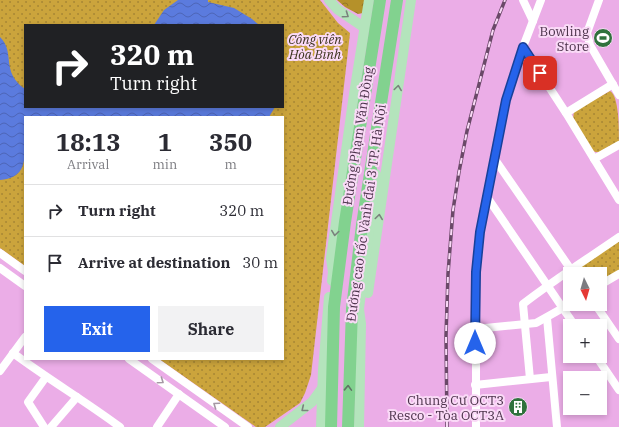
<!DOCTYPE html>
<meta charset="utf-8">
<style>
:root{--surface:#fff;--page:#f2f2f3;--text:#2b2b33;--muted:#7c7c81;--line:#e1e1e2;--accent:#2563eb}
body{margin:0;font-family:"IBM Plex Serif",serif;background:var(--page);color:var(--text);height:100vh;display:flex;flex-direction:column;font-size:15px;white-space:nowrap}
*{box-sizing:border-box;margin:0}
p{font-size:13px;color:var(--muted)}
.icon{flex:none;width:22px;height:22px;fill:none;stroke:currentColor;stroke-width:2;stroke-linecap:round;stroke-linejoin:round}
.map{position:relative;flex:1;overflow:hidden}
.sheet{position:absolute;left:24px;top:116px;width:260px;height:244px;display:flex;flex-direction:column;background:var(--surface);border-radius:0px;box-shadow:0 2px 6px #0003}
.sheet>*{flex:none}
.hud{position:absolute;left:24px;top:24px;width:260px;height:84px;border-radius:0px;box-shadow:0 2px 6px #0003;background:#202124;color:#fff;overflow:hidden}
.needle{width:26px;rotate:175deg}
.buttons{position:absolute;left:563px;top:267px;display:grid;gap:8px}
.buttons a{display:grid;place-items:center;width:44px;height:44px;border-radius:0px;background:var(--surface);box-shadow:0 2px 6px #0003;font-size:20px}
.pin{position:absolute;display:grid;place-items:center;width:34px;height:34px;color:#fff;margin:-17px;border-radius:8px;box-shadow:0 2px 6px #0006}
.me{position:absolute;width:44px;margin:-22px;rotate:0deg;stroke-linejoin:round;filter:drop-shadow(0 0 3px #0008)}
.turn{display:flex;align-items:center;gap:14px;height:84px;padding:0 20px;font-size:18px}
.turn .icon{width:52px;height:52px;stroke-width:2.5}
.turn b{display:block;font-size:28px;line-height:34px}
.eta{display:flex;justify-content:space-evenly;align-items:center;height:68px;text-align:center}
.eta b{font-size:24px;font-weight:700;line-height:28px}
.cta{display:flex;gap:8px;margin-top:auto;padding:8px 20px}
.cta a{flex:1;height:46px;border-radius:0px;background:var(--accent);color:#fff;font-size:16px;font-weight:700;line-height:46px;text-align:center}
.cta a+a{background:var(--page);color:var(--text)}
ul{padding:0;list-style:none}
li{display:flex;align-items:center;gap:12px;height:52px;padding:0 20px;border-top:1px solid var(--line)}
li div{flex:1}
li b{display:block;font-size:15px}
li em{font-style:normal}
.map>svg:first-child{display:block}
.forest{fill:url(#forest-crowns)}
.park{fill:url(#park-dots);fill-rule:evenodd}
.water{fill:url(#water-waves)}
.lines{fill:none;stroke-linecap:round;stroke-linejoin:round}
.minor{stroke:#fff;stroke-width:8}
.major{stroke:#b4e4bc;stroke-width:10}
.highway{stroke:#82d28f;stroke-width:12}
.rail-casing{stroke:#6a4968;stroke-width:3.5}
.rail{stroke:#fadaf7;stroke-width:2;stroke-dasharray:6;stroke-linecap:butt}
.oneway{stroke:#7a827d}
.oneway2{stroke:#a598a4}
.oneway3{stroke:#617266}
.route-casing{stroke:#184099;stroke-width:10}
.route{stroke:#2563eb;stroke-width:7}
.labels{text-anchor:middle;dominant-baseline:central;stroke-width:4;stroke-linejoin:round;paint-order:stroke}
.poi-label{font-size:13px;fill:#4b324a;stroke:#fadaf7;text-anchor:end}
.park-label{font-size:13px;font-style:italic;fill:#39311b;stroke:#fadaf7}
.street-label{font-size:13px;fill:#4b324a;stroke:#fadaf7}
</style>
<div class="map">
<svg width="619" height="427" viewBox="0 0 619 427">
<defs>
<pattern id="forest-crowns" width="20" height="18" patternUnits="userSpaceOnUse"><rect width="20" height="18" fill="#b5912a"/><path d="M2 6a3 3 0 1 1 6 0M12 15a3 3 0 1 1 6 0" fill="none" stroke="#957726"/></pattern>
<pattern id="park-dots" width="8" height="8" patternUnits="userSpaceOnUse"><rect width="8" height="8" fill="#cba43c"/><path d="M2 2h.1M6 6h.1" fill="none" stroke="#a78634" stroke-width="1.8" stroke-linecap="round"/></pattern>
<pattern id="water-waves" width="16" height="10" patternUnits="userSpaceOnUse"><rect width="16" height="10" fill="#5b7bde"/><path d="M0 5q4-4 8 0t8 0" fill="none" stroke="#4d65b6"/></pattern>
</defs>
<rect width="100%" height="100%" fill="#ebade7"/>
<polygon class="forest" points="337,0 366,0 363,13 358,14 345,7"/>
<g class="park">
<path d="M0,0h320l18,23 12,10 -39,342 -6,18 -5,10 -35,24h-9l-97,-68h124v-242h-258v149l-25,-18zM25,25h258v82h-258z"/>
<path d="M610,91c9,5 9,37 9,50 -8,5 -17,15 -26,10l-20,-32 1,-8z"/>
<polygon points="619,241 619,271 600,282 600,274 577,274 574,270"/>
</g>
<g class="water">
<polygon points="178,0 208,0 208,2 234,8 252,19 259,25 154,25 164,10"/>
<path d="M0,37c16,16 0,34 25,52v18h250l-6,10h-244c0,9 0,19 0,28 0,20 -2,33 -25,35z"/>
</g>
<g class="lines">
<g class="minor">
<polyline points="523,0 533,21"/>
<polyline points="541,0 523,47 566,113 619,200"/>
<polyline points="599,0 587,33 590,45 619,95"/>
<polyline points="566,113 613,84"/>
<polyline points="494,158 574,274"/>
<polyline points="594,159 619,145"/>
<polyline points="487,197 575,326"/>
<polyline points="0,253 25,271"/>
<polyline points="0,268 25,286"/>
<polyline points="600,285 619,274"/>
<polyline points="595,304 619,339"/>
<polyline points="547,318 557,427"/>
<polyline points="475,329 536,323 570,304"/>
<path d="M13,353c35,26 72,48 107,74"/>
<polyline points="596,356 619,390"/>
<polyline points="129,359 225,427"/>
<polyline points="152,359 248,427"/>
<polyline points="0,371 25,337"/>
<path d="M530,379l-7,-75c31,-24 64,-45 96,-67"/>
<polyline points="475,385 551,377"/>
<polyline points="44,427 28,402 46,377"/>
<polyline points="51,427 77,397"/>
<polyline points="157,427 179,394"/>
<polyline points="476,427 476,272 480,232 506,100 523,47"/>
</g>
<g class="major">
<polyline points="329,0 337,9 365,28"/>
<polyline points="332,281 333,272 331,258 354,94 369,0"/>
<polyline points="368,293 411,0"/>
<polyline points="280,427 312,402 323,387"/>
<polyline points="321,427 323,370 329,297"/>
<polyline points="359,427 361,324 359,309 376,174"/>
</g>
<g class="highway">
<polyline points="331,427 334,307 345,222 380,0"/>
<polyline points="348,427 352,309 362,225 397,0"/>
</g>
<g class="rail-casing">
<polyline id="rail" points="447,427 446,336 448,274 453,210 459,172 467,131 493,30 505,0"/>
</g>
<use href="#rail" class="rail"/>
</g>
<defs><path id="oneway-chevron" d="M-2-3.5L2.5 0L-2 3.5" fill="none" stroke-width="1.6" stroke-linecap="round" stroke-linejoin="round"/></defs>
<g class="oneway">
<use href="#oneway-chevron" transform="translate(346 15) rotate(35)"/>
<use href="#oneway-chevron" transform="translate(398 88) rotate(-82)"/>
<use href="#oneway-chevron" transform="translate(379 217) rotate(-82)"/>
<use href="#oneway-chevron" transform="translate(335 233) rotate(98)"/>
<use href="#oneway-chevron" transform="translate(304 409) rotate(141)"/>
</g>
<g class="oneway2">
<use href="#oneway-chevron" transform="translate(161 381) rotate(35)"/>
<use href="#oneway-chevron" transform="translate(216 405) rotate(-145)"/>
</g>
<use class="oneway3" href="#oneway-chevron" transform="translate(348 388) rotate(-88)"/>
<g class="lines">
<g class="route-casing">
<polyline id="route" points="475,343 476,272 480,232 506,100 523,47 540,73"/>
</g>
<use href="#route" class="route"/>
</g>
<defs>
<g id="stadium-disc" transform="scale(1)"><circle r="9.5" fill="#2f723d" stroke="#fadaf7"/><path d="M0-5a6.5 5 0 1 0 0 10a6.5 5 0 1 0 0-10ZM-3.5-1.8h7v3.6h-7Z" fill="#fff"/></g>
<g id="building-disc" transform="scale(1)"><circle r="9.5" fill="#2f723d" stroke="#fadaf7"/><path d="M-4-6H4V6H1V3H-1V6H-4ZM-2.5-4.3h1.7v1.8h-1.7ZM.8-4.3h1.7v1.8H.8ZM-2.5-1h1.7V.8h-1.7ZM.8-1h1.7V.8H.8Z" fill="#fff"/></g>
</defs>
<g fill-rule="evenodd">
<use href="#stadium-disc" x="603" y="38"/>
<use href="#building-disc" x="518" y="407"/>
</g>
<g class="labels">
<g class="poi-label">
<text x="589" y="31">Bowling<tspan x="589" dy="15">Store</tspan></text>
<text x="504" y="400">Chung Cư OCT3<tspan x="504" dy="15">Resco - Tòa OCT3A</tspan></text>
</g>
<g class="park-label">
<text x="315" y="39">Công viên<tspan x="315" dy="15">Hòa Bình</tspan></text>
</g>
<g class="street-label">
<text transform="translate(358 136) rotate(-81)">Đường Phạm Văn Đồng</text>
<text transform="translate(366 213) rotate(-82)">Đường cao tốc Vành đai 3 TP. Hà Nội</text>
</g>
</g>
</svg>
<div class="buttons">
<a><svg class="needle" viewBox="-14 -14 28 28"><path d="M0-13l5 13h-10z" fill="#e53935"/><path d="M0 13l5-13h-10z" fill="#7c7c81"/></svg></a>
<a>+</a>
<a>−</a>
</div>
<div class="pin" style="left:540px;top:73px;background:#d93025"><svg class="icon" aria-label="arrive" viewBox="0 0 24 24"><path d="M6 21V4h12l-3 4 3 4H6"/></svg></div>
<svg class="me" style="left:475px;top:343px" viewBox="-20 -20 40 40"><circle r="19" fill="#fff"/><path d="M0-13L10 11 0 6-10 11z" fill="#2563eb"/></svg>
<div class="hud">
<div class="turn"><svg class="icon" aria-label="right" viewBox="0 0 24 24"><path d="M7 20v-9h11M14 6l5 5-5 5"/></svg><div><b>320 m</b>Turn right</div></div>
</div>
<section class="sheet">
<div class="eta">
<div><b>18:13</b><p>Arrival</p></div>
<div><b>1</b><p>min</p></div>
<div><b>350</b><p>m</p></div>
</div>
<ul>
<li><svg class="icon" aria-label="right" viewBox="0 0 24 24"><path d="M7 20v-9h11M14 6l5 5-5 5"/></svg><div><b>Turn right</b></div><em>320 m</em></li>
<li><svg class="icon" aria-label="arrive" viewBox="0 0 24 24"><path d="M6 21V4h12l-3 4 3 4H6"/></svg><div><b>Arrive at destination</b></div><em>30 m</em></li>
</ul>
<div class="cta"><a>Exit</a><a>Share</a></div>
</section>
</div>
